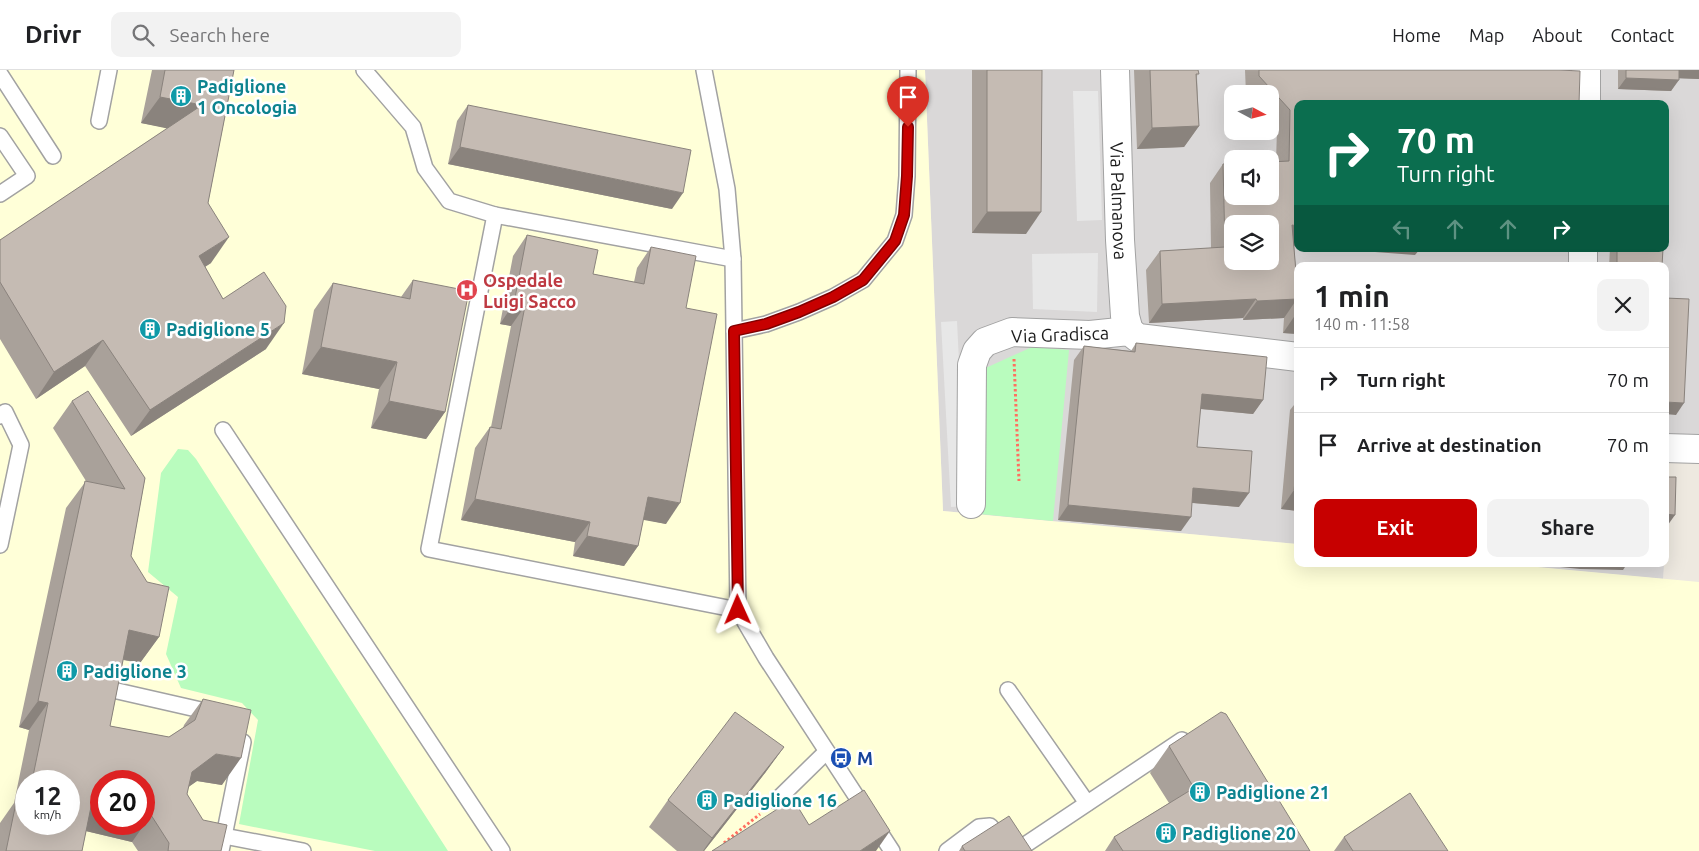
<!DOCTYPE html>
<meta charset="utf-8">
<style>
:root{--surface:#fff;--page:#f2f2f2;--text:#202124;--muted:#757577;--line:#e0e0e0;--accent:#c70000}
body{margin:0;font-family:Ubuntu,sans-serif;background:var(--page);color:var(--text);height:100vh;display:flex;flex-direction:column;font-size:19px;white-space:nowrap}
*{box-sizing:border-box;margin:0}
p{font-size:16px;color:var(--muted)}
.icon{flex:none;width:28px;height:28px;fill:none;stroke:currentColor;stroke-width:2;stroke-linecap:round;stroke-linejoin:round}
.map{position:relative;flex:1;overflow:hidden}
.panel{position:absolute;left:1294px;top:192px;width:375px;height:305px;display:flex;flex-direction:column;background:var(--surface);border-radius:10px;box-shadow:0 5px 20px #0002}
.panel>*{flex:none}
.hud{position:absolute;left:1294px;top:30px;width:375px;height:152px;border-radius:10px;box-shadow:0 5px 20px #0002;background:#0b6e4f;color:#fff;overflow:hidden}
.needle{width:32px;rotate:97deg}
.controls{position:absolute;left:1224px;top:15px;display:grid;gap:10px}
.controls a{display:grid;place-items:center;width:55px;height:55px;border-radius:10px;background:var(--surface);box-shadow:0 5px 20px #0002;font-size:25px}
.speed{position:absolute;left:15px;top:700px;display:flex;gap:10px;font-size:25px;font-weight:700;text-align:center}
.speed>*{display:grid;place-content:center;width:65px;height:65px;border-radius:50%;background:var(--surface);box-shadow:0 5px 20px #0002;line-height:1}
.speed small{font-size:12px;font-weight:400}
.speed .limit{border:8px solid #d22;background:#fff;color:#111}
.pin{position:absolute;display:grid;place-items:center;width:42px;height:42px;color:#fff;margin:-51px -21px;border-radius:50% 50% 50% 0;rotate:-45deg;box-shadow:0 0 5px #0007}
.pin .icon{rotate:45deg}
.me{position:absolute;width:55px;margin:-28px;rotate:359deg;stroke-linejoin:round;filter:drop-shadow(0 0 4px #0008)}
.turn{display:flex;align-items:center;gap:18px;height:105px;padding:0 20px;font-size:22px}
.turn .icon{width:65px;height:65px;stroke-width:2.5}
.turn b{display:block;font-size:35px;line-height:42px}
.lanes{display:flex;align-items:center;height:48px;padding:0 20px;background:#0003;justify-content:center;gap:25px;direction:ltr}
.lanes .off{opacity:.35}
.round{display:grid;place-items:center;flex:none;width:52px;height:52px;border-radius:10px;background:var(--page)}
.summary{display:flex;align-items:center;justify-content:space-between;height:85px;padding:0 20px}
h1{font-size:30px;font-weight:700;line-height:38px}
.cta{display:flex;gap:10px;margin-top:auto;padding:10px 20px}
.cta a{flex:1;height:58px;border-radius:10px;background:var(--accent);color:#fff;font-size:20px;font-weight:700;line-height:58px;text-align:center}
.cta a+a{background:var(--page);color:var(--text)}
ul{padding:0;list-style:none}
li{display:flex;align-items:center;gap:15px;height:65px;padding:0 20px;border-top:1px solid var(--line)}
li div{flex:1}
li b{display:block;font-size:19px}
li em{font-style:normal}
header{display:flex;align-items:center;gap:30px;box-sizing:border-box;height:70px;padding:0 25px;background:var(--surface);border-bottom:1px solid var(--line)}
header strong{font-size:24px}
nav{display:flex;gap:28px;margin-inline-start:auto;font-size:18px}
.search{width:350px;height:45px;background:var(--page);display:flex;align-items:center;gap:12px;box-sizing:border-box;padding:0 18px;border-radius:10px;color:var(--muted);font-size:19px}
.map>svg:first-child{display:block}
.residential{fill:#dad8d8;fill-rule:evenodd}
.education{fill:#ffffd8;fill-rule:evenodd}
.park{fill:#b9fcbe}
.parking{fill:#e7e7e7}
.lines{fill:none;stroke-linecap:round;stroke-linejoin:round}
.service-casing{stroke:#a2a2a2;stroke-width:18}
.minor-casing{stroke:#a2a2a2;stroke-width:30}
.path{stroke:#ff7060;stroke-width:3;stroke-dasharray:2.5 2.5;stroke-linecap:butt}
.service{stroke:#fff;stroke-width:15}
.minor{stroke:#fff;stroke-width:28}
.wall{fill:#a9a19a;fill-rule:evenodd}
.shaded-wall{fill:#8a837d}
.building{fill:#c5bbb3;stroke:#8a837d;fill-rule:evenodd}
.route-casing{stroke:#810000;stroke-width:12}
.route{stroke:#c70000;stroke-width:9}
.labels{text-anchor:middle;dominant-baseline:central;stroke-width:5;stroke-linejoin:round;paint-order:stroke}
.culture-label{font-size:18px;font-weight:bold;fill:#0d838f;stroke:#fff;text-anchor:start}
.street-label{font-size:18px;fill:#1b1b1b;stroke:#fff}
.health-label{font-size:18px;font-weight:bold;fill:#be3a42;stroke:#fff;text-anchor:start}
.transit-label{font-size:18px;font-weight:bold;fill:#164399;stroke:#fff;text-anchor:start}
</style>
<header>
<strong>Drivr</strong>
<div class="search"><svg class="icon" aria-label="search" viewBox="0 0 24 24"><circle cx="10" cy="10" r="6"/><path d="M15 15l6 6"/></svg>Search here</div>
<nav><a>Home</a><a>Map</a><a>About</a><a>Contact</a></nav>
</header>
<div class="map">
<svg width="1699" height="781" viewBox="0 0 1699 781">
<rect width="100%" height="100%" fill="#eee9e0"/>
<g class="residential">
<path d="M925,0h774v374l-29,-1 -5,100v-277h-367l-1,278 -354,-33zM1232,24h38v37h-38zM1298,34h367v145h-367zM1232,89h38v37h-38zM1232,154h38v37h-38z"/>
<polygon points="1502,494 1664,494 1663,509"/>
</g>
<path class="education" d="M0,0h925l18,441 354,33 1,20h207l194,18v269h-1699zM26,711h43v43h-43zM101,711h43v43h-43z"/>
<g class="park">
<polygon points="1032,277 1069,280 1053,451 980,444 979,301"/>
<polygon points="178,379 188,380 196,389 448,781 375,781 239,754 258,650 242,633 181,618 166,584 178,527 148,502 161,403"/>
</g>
<g class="parking">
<polygon points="1073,21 1098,21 1102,150 1077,151"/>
<polygon points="1098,183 1097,242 1033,239 1032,184"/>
<polygon points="957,251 966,436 951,437 941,252"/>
</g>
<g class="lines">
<g class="service-casing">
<g id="service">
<polyline points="364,0 413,57 425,98 449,131 495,145 733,189"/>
<polyline points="704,0 727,119 733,189 738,540 766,588 892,781"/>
<polyline points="0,4 53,86"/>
<polyline points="99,51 109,0"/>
<polyline points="0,66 27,106 0,124"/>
<polyline points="495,145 429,479 738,540"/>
<polyline points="734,261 766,254 799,242 833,227 863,210 895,171 904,145 907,106 908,0"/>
<polyline points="0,346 5,342 21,375 0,475"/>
<polyline points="223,360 502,781"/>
<polyline points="113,620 214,643"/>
<polyline points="1008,620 1087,733"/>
<polyline points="776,731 826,682"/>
<polyline points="224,766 243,672"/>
<polyline points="221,781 224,766 303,781"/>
<polyline points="947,781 979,757 990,756 1006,774 1022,777 1182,670"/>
</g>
</g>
<g class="minor-casing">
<g id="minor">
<path id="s1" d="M1115,0l5,170 5,76 4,15"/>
<polyline points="1586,34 1586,0"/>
<polyline points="1583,196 1583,179"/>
<polyline points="1665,378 1699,379"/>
<polyline points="971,434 972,295 977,281 985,272 1012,262 1090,265 1129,261 1138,268 1298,287"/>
</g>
</g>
<g class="path">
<polyline points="1014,289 1019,411"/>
<polyline points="724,773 760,744"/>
</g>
<use href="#service" class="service"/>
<use href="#minor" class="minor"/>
</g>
<g class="wall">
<polygon points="152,0 234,0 208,133 211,193 205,197 223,229 266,279 131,366 85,296 36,329 0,269 0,170 168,58 141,53"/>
<polygon points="972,0 1042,0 1026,164 972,163"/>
<polygon points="1134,0 1198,0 1197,7 1199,56 1184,77 1137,79"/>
<polygon points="1245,0 1559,0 1298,34 1298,176 1294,175 1296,202 1298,202 1298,264 1283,263 1284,248 1243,250 1243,248 1149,253 1146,200 1160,181 1211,178 1210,113 1223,94 1276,92 1277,59 1270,52 1270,24 1246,24"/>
<polygon points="1618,0 1699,0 1699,9 1679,8 1671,21 1618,19"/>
<polygon points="468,35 672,139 448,94 457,51"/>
<polygon points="527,165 593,204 634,212 637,198 651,177 686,238 666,454 643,449 638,476 624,496 573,486 575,472 461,450 475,378 490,357 491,357 511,256 500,254 513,186"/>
<polygon points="1610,179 1663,179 1662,196 1609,196"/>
<polygon points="413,210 445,342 426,369 371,358 379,319 302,304 314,240 333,213 401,227"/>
<polygon points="1136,273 1263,330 1253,344 1200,339 1197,377 1239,437 1192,433 1181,461 1058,450 1074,290 1084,276 1131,281"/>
<polygon points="1298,330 1298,441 1281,439 1290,340"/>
<path d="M72,331l73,77 -14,78 28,81 -19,26 -17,-3 -13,66 59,11 14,-9 1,-3 19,-26 19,86 -25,-4 -9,6 -1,7 34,57h-83l-6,-9 -46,-11 -4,20h-82v-28l14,-20 15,-73 -10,-3 47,-219 20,-27 -33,-53zM26,711h43l-43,43z"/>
<polygon points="1169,676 1310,781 1105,781 1114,767 1169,733 1150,703"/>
<polygon points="784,677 765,703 704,781 677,781 649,757 668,730"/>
<polygon points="1344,767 1448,781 1334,781"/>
<polygon points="962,776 1032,781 959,781"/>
</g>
<g class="shaded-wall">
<polygon points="1677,0 1699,0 1699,9 1671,8"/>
<polygon points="1626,8 1679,10 1671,21 1618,19"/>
<polygon points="160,27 202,35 184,62 141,53"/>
<polygon points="1372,32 1426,33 1371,34"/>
<polygon points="1199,56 1184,77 1137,79 1152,58"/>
<polygon points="460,77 683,123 672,139 448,94"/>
<polygon points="987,142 1041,142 1026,164 972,163"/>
<polygon points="1292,155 1298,156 1298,176 1279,174"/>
<polygon points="229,167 211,193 180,212 199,186"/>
<polygon points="1335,179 1420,179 1415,185"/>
<polygon points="1256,229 1243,248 1149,253 1162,234"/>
<polygon points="1297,229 1284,248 1243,250 1257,231"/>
<polygon points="514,233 525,236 511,256 500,254"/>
<polygon points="1296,244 1298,244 1298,264 1283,263"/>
<polygon points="284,253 266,279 131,366 150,340"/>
<polygon points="103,270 85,296 36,329 54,302"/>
<polygon points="321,277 397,292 379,319 302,304"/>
<polygon points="1202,324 1263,330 1253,344 1192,338"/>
<polygon points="389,331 445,342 426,369 371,358"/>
<polygon points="1665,332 1684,333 1676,345 1665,344"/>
<polygon points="1193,418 1249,423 1239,437 1183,432"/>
<polygon points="1294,420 1298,420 1298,441 1281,439"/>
<polygon points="648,427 680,433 666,454 633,448"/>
<polygon points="475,429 590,452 575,472 461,450"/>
<polygon points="1068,435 1191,447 1181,461 1058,450"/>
<polygon points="1665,444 1675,445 1665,459"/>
<polygon points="587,466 638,476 624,496 573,486"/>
<polygon points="1530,494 1627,494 1623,500 1580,499"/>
<polygon points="129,560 159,567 140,593 110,587"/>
<polygon points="38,631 48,633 29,660 19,657"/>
<polygon points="784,677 765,703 704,781 703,781 712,768"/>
<polygon points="216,684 241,688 222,715 197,711 173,728 192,702"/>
<polygon points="92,732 101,734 101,754 144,754 144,744 151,745 132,772 73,758"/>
<polygon points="890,761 876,781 860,781"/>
</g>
<g class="building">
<polygon points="165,0 234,0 208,133 229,167 199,186 223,229 264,202 286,236 284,253 150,340 103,270 54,302 0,212 0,170 202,35 160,27"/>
<polygon points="987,0 1042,0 1041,142 987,142"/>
<polygon points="1150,0 1198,0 1199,4 1196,4 1199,56 1152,58"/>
<path d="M1259,0h300l21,1 -1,33h-153l-54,-2v2h-74v122l-6,-1 4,47h2v42h-2l1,-15 -40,2 -1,-2 -94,5 -2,-53 65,-4 -2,-83h9v32h38v-34l19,-1 1,-51 -31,-34zM1232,154h38v37h-38z"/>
<polygon points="1626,0 1679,0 1679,10 1626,8"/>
<polygon points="468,35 691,80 683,123 460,77"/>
<polygon points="1665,91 1666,91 1665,122"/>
<polygon points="527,165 598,180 593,204 644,214 651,177 696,186 686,238 717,244 680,433 648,427 638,476 587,466 590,452 475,429 490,357 501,359 525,236 514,233"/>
<polygon points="1617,179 1663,179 1662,196 1617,196"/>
<polygon points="413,210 469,221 445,342 389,331 397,292 321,277 333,213 410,229"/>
<polygon points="1665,228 1689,229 1684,333 1665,332"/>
<polygon points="1136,273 1267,287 1263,330 1202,324 1197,377 1252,381 1249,423 1193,418 1191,447 1068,435 1084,276 1135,282"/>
<polygon points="88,321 145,408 131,486 147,512 169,517 159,567 129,560 110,656 169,667 195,650 203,629 251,640 241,688 216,684 192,702 187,724 203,750 227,755 221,781 168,781 169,773 151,745 144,744 144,711 101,711 101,734 92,732 82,781 6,781 17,728 26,730 26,754 69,754 69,711 32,711 48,633 38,631 85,411 125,419 72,331"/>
<polygon points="1298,385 1298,420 1294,420"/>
<polygon points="1665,407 1676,407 1675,445 1665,444"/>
<polygon points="735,642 784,677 712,768 668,730"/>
<polygon points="1221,642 1226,644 1310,781 1123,781 1114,767 1194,718 1169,676"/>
<polygon points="864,720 890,761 860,781 712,781 793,729 809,755"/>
<polygon points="1410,723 1448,781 1353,781 1344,767"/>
<polygon points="1009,746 1032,781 965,781 962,776"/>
</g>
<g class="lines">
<g class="route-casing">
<polyline id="route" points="738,540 734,261 766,254 799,242 833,227 863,210 895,171 904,145 907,106 908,57"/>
</g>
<use href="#route" class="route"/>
</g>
<defs>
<g id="building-disc" transform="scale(1.125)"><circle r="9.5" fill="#0f9aa8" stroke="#fff"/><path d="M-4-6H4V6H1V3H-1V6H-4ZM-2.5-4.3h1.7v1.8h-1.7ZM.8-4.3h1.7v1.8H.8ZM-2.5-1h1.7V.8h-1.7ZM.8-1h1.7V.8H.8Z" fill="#fff"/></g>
<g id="hospital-disc" transform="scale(1.125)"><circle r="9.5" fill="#e0444e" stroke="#fff"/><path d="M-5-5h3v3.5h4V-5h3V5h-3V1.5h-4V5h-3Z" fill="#fff"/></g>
<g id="bus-disc" transform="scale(1.125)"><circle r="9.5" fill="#1a4fb4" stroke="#fff"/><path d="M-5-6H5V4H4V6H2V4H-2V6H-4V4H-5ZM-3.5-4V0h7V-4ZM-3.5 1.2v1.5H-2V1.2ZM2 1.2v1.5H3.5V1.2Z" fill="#fff"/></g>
</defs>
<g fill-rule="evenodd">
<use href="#building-disc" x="181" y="26"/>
<use href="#hospital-disc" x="467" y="220"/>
<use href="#building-disc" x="150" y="259"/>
<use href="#building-disc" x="67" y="601"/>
<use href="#bus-disc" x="841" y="688"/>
<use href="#building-disc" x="1200" y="722"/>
<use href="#building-disc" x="707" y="730"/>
<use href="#building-disc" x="1166" y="763"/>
</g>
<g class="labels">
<g class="culture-label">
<text x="197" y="16">Padiglione<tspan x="197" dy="21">1 Oncologia</tspan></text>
<text x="166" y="259">Padiglione 5</text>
<text x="83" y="601">Padiglione 3</text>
<text x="1216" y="722">Padiglione 21</text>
<text x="723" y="730">Padiglione 16</text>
<text x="1182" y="763">Padiglione 20</text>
</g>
<g class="street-label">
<text stroke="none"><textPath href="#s1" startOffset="131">Via Palmanova</textPath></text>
<text transform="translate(1060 264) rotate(-2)">Via Gradisca</text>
</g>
<g class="health-label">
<text x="483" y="210">Ospedale<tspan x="483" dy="21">Luigi Sacco</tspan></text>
</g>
<g class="transit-label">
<text x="857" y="688">M</text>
</g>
</g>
</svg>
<div class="controls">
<a><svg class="needle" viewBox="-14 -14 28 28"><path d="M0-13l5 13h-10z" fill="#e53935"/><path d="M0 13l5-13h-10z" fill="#757577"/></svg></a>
<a><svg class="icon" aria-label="sound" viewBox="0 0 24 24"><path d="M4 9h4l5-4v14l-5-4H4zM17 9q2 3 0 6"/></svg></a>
<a><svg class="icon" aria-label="layers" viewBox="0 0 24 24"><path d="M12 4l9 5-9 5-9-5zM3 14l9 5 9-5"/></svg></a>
</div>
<div class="speed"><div>12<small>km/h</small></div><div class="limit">20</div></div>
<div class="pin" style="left:908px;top:57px;background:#d93025"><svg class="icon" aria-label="arrive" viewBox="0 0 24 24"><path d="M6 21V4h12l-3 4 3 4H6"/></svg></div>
<svg class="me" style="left:738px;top:540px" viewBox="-20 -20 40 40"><path d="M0-17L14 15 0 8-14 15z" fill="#c70000" stroke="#fff" stroke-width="4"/></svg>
<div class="hud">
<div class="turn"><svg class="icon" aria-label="right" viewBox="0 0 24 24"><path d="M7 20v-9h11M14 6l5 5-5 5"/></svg><div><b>70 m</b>Turn right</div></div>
<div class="lanes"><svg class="icon off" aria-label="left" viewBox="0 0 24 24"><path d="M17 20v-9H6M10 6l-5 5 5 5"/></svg><svg class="icon off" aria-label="ahead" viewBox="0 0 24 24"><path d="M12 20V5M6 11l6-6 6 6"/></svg><svg class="icon off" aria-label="ahead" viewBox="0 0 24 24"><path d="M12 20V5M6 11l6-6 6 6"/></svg><svg class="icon" aria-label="right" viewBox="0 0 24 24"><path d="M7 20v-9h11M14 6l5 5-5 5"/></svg></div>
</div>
<section class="panel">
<div class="summary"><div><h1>1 min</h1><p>140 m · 11:58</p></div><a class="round"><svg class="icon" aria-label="close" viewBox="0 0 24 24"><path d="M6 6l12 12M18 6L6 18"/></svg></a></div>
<ul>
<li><svg class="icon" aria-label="right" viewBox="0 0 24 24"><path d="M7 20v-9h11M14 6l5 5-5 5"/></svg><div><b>Turn right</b></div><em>70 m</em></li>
<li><svg class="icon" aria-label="arrive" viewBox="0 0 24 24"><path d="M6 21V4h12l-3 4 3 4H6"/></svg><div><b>Arrive at destination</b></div><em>70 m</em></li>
</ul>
<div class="cta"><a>Exit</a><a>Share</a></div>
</section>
</div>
